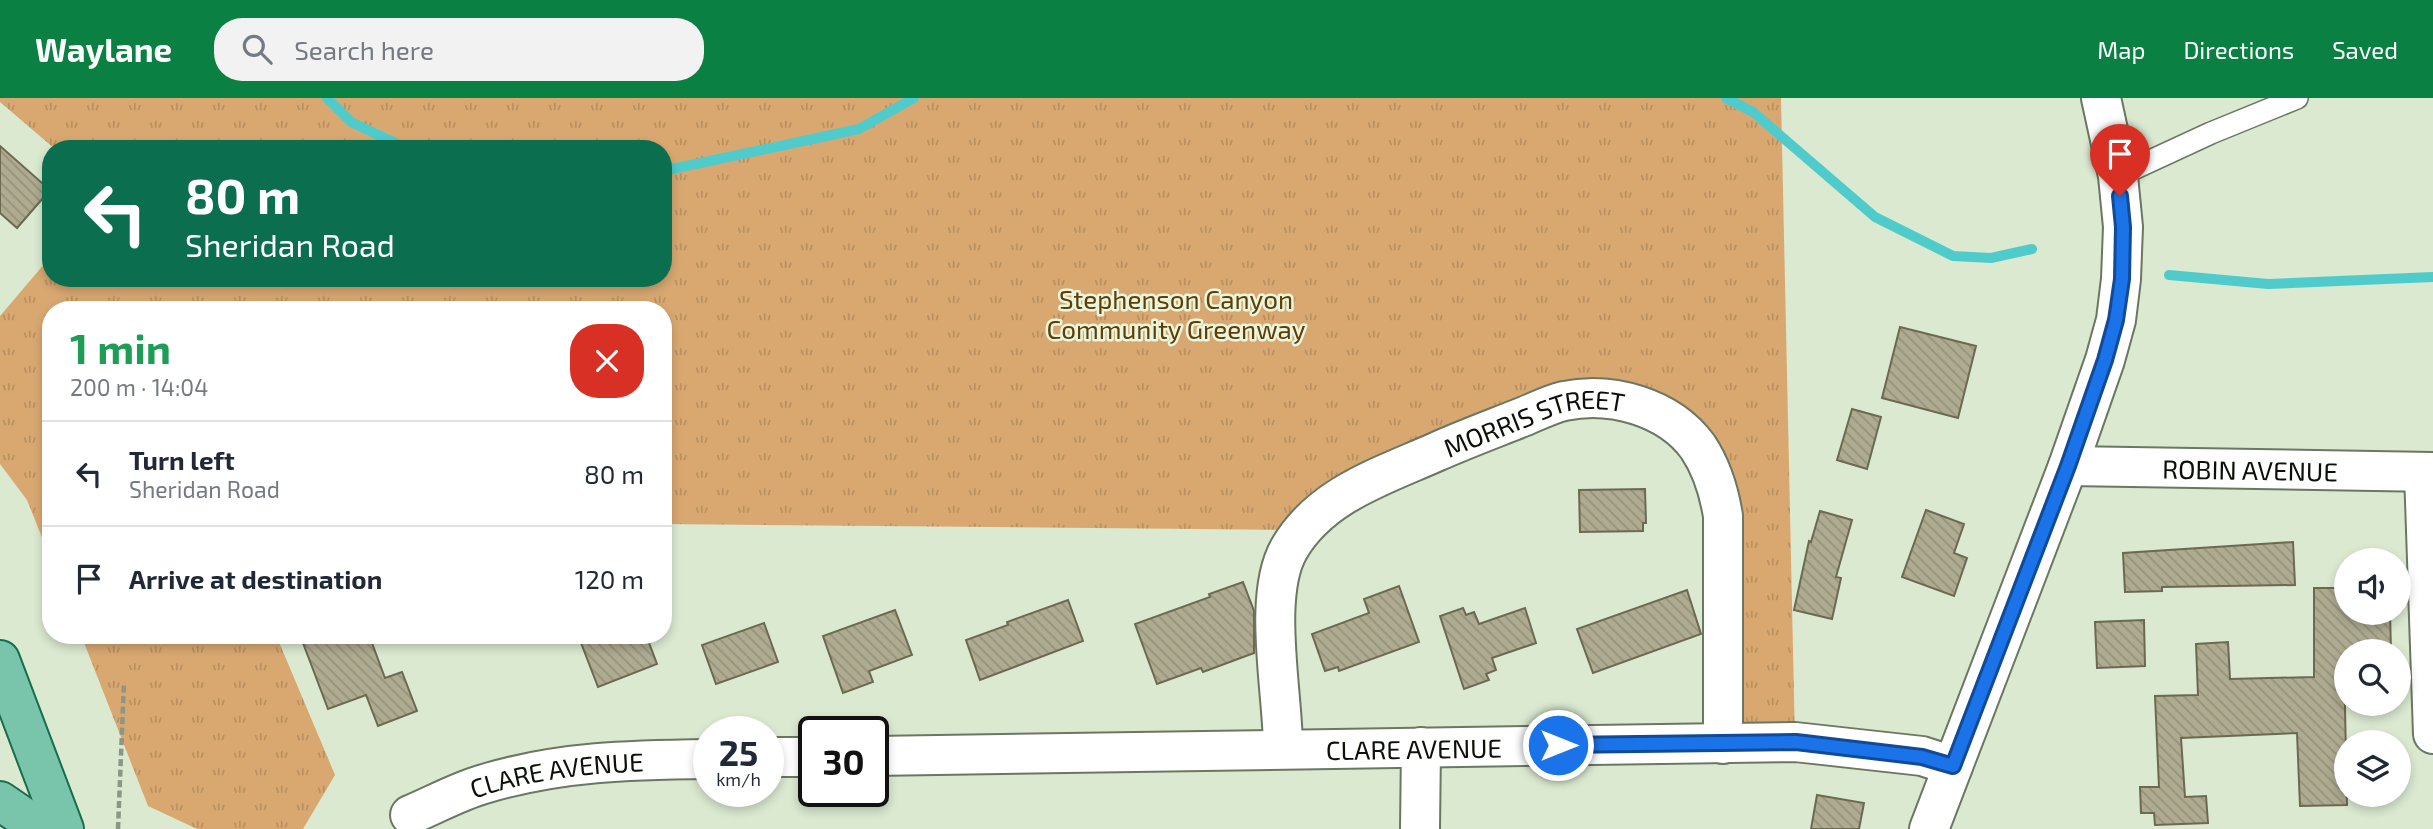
<!DOCTYPE html>
<meta charset="utf-8">
<style>
:root{--surface:#fff;--page:#f2f2f3;--text:#1f2937;--muted:#747a83;--line:#e0e1e3;--accent:#0b8043}
body{margin:0;font-family:"Exo 2",sans-serif;background:var(--page);color:var(--text);height:100vh;display:flex;flex-direction:column;font-size:26px;white-space:nowrap}
*{box-sizing:border-box;margin:0}
p{font-size:23px;color:var(--muted)}
.icon{flex:none;width:38px;height:38px;fill:none;stroke:currentColor;stroke-width:2;stroke-linecap:round;stroke-linejoin:round}
.map{position:relative;flex:1;overflow:hidden}
.details{position:absolute;left:42px;top:203px;width:630px;height:343px;display:flex;flex-direction:column;background:var(--surface);border-radius:28px;box-shadow:0 4px 10px #0003}
.details>*{flex:none}
.banner{position:absolute;left:42px;top:42px;width:630px;height:147px;border-radius:28px;box-shadow:0 4px 10px #0003;background:#0b6e4f;color:#fff;overflow:hidden}
.controls{position:absolute;left:2334px;top:450px;display:grid;gap:14px}
.controls a{display:grid;place-items:center;width:77px;height:77px;border-radius:50%;background:var(--surface);box-shadow:0 4px 10px #0003;font-size:35px}
.speed{position:absolute;left:693px;top:618px;display:flex;gap:14px;font-size:35px;font-weight:700;text-align:center}
.speed>*{display:grid;place-content:center;width:91px;height:91px;border-radius:50%;background:var(--surface);box-shadow:0 4px 10px #0003;line-height:1}
.speed small{font-size:18px;font-weight:400}
.speed .limit{border:4px solid #111;border-radius:10px;background:#fff;color:#111}
.pin{position:absolute;display:grid;place-items:center;width:60px;height:60px;color:#fff;margin:-72px -30px;border-radius:50% 50% 50% 0;rotate:-45deg;box-shadow:0 0 7px #0007}
.pin .icon{rotate:45deg}
.me{position:absolute;width:77px;margin:-38px;rotate:90deg;stroke-linejoin:round;filter:drop-shadow(0 0 5px #0008)}
.turn{display:flex;align-items:center;gap:24px;height:147px;padding:0 28px;font-size:32px}
.turn .icon{width:91px;height:91px;stroke-width:2.5}
.turn b{display:block;font-size:49px;line-height:60px}
.round{display:grid;place-items:center;flex:none;width:74px;height:74px;border-radius:28px;background:var(--page)}
.overview{display:flex;align-items:center;justify-content:space-between;height:119px;padding:0 28px}
h1{font-size:42px;font-weight:700;line-height:52px;color:#1e9e55}
ul{padding:0;list-style:none}
li{display:flex;align-items:center;gap:21px;height:105px;padding:0 28px;border-top:2px solid var(--line)}
li div{flex:1}
li b{display:block;font-size:26px}
li em{font-style:normal}
header{display:flex;align-items:center;gap:42px;box-sizing:border-box;height:98px;padding:0 35px;background:var(--accent);color:#fff}
header strong{font-size:33px}
nav{display:flex;gap:38px;margin-inline-start:auto;font-size:24px}
.search{width:490px;height:63px;background:var(--page);display:flex;align-items:center;gap:18px;box-sizing:border-box;padding:0 24px;border-radius:28px;color:var(--muted);font-size:26px}
.map>svg:first-child{display:block}
.grass{fill:url(#grass-tufts)}
.lines{fill:none;stroke-linecap:round;stroke-linejoin:round}
.stream{stroke:#4fcbcb;stroke-width:10}
.building{fill:url(#building-back-hatch);stroke:#6c6951;stroke-width:2}
.service-casing{stroke:#6b7762;stroke-width:24}
.minor-casing{stroke:#6b7762;stroke-width:42}
.secondary-casing{stroke:#6b7762;stroke-width:42}
.primary-casing{stroke:#186d4e;stroke-width:42}
.path{stroke:#8b9684;stroke-width:4.5;stroke-dasharray:7 3.5;stroke-linecap:butt}
.service{stroke:#fff;stroke-width:21}
.minor{stroke:#fff;stroke-width:38}
.secondary{stroke:#fff;stroke-width:38}
.primary{stroke:#79c5ab;stroke-width:38}
.route-casing{stroke:#114b97;stroke-width:18}
.route{stroke:#1a73e8;stroke-width:12}
.labels{text-anchor:middle;dominant-baseline:central;stroke-width:5;stroke-linejoin:round;paint-order:stroke}
.park-label{font-size:26px;fill:#623c04;stroke:#e8f6de}
.street-label{font-size:26px;fill:#0c1008;stroke:#e8f6de}
</style>
<header>
<strong>Waylane</strong>
<div class="search"><svg class="icon" aria-label="search" viewBox="0 0 24 24"><circle cx="10" cy="10" r="6"/><path d="M15 15l6 6"/></svg>Search here</div>
<nav><a>Map</a><a>Directions</a><a>Saved</a></nav>
</header>
<div class="map">
<svg width="2433" height="731" viewBox="0 0 2433 731">
<defs>
<pattern id="grass-tufts" width="24" height="20" patternUnits="userSpaceOnUse" patternTransform="scale(1.75)"><rect width="24" height="20" fill="#d9a871"/><path d="M3 7l-1-3M5 7V3M7 7l1-3M15 17l-1-3M17 17v-4M19 17l1-3" fill="none" stroke="#b99060"/></pattern>
<pattern id="building-back-hatch" width="6" height="6" patternUnits="userSpaceOnUse" patternTransform="scale(1.75)"><rect width="6" height="6" fill="#aeab91"/><path d="M-1 5l2 2M0 0l6 6M5-1l2 2" fill="none" stroke="#94927c"/></pattern>
</defs>
<rect width="100%" height="100%" fill="#dbe9d1"/>
<g class="grass">
<polygon points="0,0 1781,0 1795,644 1723,646 1723,418 1697,347 1594,299 1302,432 663,426 663,212 51,212 51,462 27,402 0,366 0,218 51,158 51,180 663,180 663,51 55,51 0,4"/>
<polygon points="81,537 276,537 335,677 303,731 197,731 148,708"/>
</g>
<g class="lines">
<g class="stream">
<polyline points="327,0 351,24 408,51"/>
<polyline points="1726,0 1753,14 1875,119 1953,158 1991,160 2032,151"/>
<polyline points="663,73 859,31 914,0"/>
<polyline points="2169,177 2268,186 2433,179"/>
</g>
</g>
<g class="building">
<polygon points="0,48 50,92 17,130 0,115"/>
<polygon points="1900,229 1976,248 1958,320 1882,300"/>
<polygon points="1852,311 1881,319 1867,371 1837,362"/>
<polygon points="1645,391 1646,425 1643,425 1643,433 1580,434 1579,392"/>
<polygon points="1926,412 1964,426 1954,455 1967,460 1954,498 1902,479"/>
<polygon points="1820,413 1852,422 1836,479 1841,480 1832,521 1794,512 1809,443 1811,444"/>
<polygon points="2293,444 2295,487 2162,489 2162,493 2125,494 2123,455"/>
<polygon points="1243,484 1254,513 1254,555 1203,574 1201,570 1157,586 1135,526 1210,499 1209,496"/>
<polygon points="1399,488 1419,544 1339,573 1338,569 1325,573 1312,536 1369,515 1364,501"/>
<polygon points="2314,490 2347,490 2347,514 2390,514 2391,553 2347,553 2347,560 2344,560 2347,707 2300,708 2297,635 2181,640 2185,699 2206,698 2208,725 2155,727 2154,715 2141,715 2140,689 2159,689 2155,598 2198,597 2196,546 2228,544 2230,581 2314,579"/>
<polygon points="1687,492 1701,536 1593,575 1577,531"/>
<polygon points="1068,502 1083,543 980,582 966,542 1008,527 1007,524"/>
<polygon points="1463,510 1466,517 1474,514 1479,526 1525,510 1536,545 1492,560 1496,572 1486,576 1489,582 1464,591 1440,518"/>
<polygon points="895,512 912,557 869,573 873,584 843,595 823,538"/>
<polygon points="2144,522 2145,568 2097,570 2095,524"/>
<polygon points="764,525 778,564 716,586 702,547"/>
<polygon points="300,537 369,537 385,580 402,574 417,613 378,628 366,597 328,611"/>
<polygon points="578,537 646,537 657,566 598,589"/>
<polygon points="1817,697 1864,705 1859,731 1811,731"/>
</g>
<g class="lines">
<g class="service-casing">
<polyline id="service" points="2118,78 2211,35 2297,0"/>
</g>
<g class="minor-casing">
<g id="minor">
<path id="s1" d="M2068,368l365,6"/>
<polyline points="2424,374 2433,636"/>
<path id="s2" d="M1283,650c0,-55 -21,-152 6,-199 31,-54 93,-73 147,-97 29,-13 59,-24 89,-36 12,-5 26,-12 39,-15 47,-10 105,6 134,46 14,21 21,44 25,69v228"/>
<path id="s3" d="M873,658l922,-14 127,14 31,10"/>
<polyline points="768,659 814,659"/>
<path id="s4" d="M410,717c24,-10 49,-24 74,-31 76,-23 147,-24 225,-25"/>
<polyline points="1420,731 1421,649"/>
</g>
</g>
<g class="secondary-casing">
<polyline id="secondary" points="1929,731 2068,368 2105,262 2116,222 2121,181 2123,129 2118,78 2101,0"/>
</g>
<g class="primary-casing">
<g id="primary">
<polyline points="0,562 64,731"/>
<polyline points="0,703 41,731"/>
</g>
</g>
<polyline class="path" points="118,731 124,584"/>
<use href="#service" class="service"/>
<use href="#minor" class="minor"/>
<use href="#secondary" class="secondary"/>
<use href="#primary" class="primary"/>
</g>
<g class="lines">
<g class="route-casing">
<polyline id="route" points="1558,647 1796,644 1922,659 1953,668 2068,368 2105,262 2116,222 2122,181 2123,129 2120,98"/>
</g>
<use href="#route" class="route"/>
</g>
<g class="labels">
<g class="park-label">
<text x="1176" y="200">Stephenson Canyon<tspan x="1176" dy="30">Community Greenway</tspan></text>
</g>
<g class="street-label">
<text stroke="none"><textPath href="#s2" startOffset="485">MORRIS STREET</textPath></text>
<text stroke="none"><textPath href="#s1" startOffset="182">ROBIN AVENUE</textPath></text>
<text stroke="none"><textPath href="#s3" startOffset="541">CLARE AVENUE</textPath></text>
<text stroke="none"><textPath href="#s4" startOffset="154">CLARE AVENUE</textPath></text>
</g>
</g>
</svg>
<div class="controls">
<a><svg class="icon" aria-label="sound" viewBox="0 0 24 24"><path d="M4 9h4l5-4v14l-5-4H4zM17 9q2 3 0 6"/></svg></a>
<a><svg class="icon" aria-label="search" viewBox="0 0 24 24"><circle cx="10" cy="10" r="6"/><path d="M15 15l6 6"/></svg></a>
<a><svg class="icon" aria-label="layers" viewBox="0 0 24 24"><path d="M12 4l9 5-9 5-9-5zM3 14l9 5 9-5"/></svg></a>
</div>
<div class="speed"><div>25<small>km/h</small></div><div class="limit">30</div></div>
<div class="pin" style="left:2120px;top:98px;background:#d93025"><svg class="icon" aria-label="arrive" viewBox="0 0 24 24"><path d="M6 21V4h12l-3 4 3 4H6"/></svg></div>
<svg class="me" style="left:1558px;top:647px" viewBox="-20 -20 40 40"><circle r="17" fill="#1a73e8" stroke="#fff" stroke-width="3"/><path d="M0-11L8 9 0 5-8 9z" fill="#fff"/></svg>
<div class="banner">
<div class="turn"><svg class="icon" aria-label="left" viewBox="0 0 24 24"><path d="M17 20v-9H6M10 6l-5 5 5 5"/></svg><div><b>80 m</b>Sheridan Road</div></div>
</div>
<section class="details">
<div class="overview"><div><h1>1 min</h1><p>200 m · 14:04</p></div><a class="round" style="background:#d93025;color:#fff"><svg class="icon" aria-label="close" viewBox="0 0 24 24"><path d="M6 6l12 12M18 6L6 18"/></svg></a></div>
<ul>
<li><svg class="icon" aria-label="left" viewBox="0 0 24 24"><path d="M17 20v-9H6M10 6l-5 5 5 5"/></svg><div><b>Turn left</b><p>Sheridan Road</p></div><em>80 m</em></li>
<li><svg class="icon" aria-label="arrive" viewBox="0 0 24 24"><path d="M6 21V4h12l-3 4 3 4H6"/></svg><div><b>Arrive at destination</b></div><em>120 m</em></li>
</ul>
</section>
</div>
